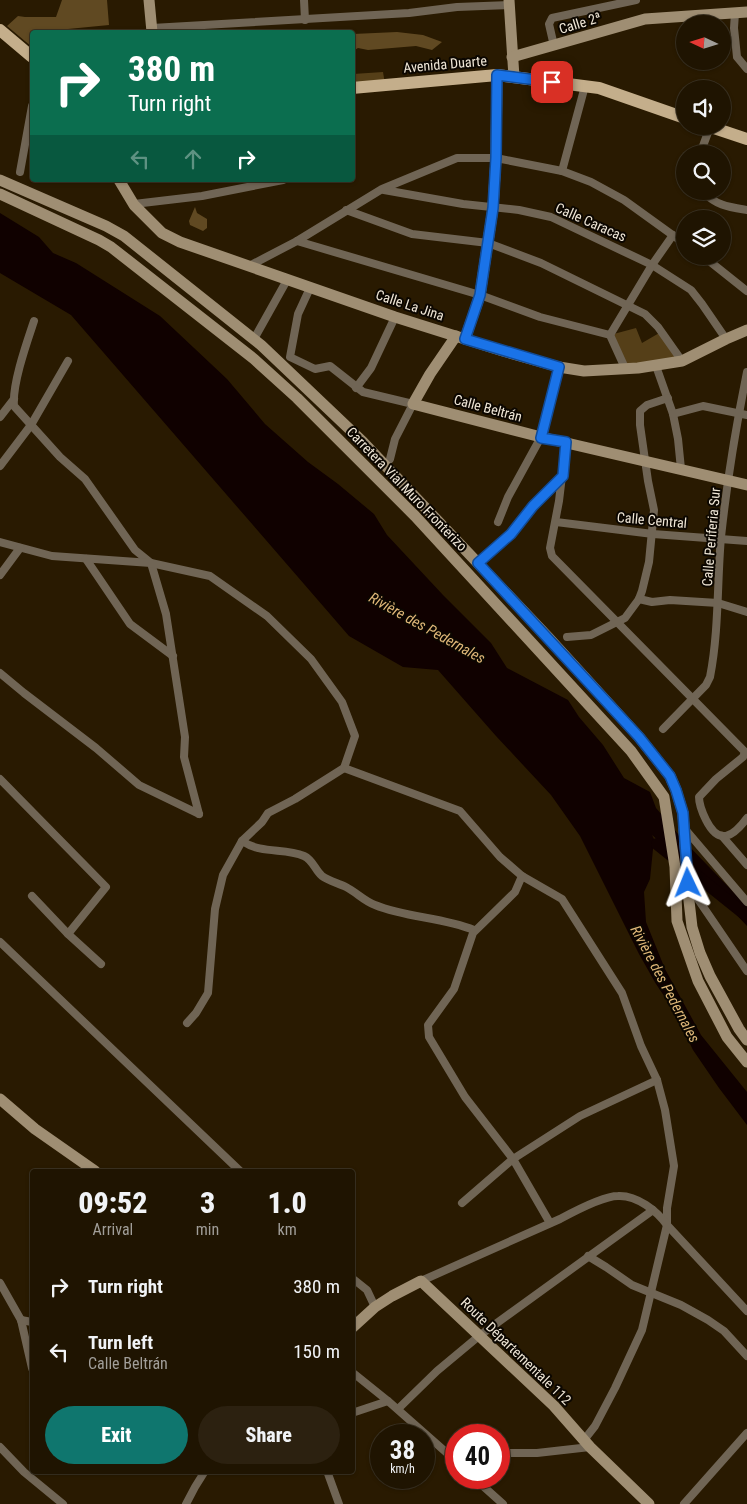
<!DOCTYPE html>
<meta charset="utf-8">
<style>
:root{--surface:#1f1401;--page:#2c2110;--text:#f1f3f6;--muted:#a19e99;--line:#3c3323;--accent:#0f766e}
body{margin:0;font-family:"Roboto Condensed",sans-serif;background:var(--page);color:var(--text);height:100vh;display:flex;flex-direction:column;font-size:19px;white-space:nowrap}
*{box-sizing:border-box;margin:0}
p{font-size:16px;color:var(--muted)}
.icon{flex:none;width:28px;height:28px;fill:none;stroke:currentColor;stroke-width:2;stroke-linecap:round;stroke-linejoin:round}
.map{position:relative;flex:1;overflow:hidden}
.panel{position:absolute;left:30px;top:1169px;width:325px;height:305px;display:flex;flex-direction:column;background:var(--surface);border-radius:5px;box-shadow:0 1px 4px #0004,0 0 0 1px var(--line)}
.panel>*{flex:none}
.guide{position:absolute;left:30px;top:30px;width:325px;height:152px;border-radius:5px;box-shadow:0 1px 4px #0004,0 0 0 1px var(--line);background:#0b6e4f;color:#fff;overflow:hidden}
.needle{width:32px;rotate:274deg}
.buttons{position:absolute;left:676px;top:15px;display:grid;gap:10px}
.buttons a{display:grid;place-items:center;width:55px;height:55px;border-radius:50%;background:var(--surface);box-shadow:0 1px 4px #0004,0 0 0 1px var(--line);font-size:25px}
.speed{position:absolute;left:370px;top:1424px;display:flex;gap:10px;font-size:25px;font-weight:700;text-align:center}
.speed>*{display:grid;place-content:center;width:65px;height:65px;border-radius:50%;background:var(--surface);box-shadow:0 1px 4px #0004,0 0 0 1px var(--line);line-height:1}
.speed small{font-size:12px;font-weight:400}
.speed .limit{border:8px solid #d22;background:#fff;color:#111}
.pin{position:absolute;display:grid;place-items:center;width:42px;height:42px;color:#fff;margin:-21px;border-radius:10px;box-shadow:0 2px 8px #0006}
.me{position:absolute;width:55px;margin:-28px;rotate:358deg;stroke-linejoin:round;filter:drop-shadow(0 0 4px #0008)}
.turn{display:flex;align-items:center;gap:18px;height:105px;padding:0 15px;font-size:22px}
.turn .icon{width:65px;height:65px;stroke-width:2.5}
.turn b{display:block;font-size:35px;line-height:42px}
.lanes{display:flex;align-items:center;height:48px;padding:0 15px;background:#0003;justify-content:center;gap:25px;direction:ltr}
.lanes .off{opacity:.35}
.eta{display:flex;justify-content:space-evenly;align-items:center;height:85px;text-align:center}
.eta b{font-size:30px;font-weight:800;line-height:35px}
.button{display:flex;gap:10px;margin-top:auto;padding:10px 15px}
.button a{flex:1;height:58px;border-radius:30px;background:var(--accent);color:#fff;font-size:20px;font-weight:800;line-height:58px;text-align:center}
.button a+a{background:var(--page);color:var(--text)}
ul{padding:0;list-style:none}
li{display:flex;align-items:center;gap:15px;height:65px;padding:0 15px}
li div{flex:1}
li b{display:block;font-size:19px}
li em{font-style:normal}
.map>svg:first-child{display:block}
.green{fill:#553f18}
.forest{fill:#604922}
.water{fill:#100100}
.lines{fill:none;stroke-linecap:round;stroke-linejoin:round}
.river{stroke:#100100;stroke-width:12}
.street{stroke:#706555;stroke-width:8}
.secondary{stroke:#9f8e73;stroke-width:11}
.primary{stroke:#c4ae8b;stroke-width:12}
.route-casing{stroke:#114b97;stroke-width:12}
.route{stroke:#1a73e8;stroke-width:9}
.labels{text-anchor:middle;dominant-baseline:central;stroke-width:4;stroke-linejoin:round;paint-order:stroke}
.street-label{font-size:14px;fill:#f0e7d7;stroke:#0c0701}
.water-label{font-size:15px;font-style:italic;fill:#e0b879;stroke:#0c0701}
</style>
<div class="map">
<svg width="747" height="1504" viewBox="0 0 747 1504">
<rect width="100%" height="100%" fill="#291a01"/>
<g class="green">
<polygon points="383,72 385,84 353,87 353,74"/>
<polygon points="636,328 642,343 661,332 680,358 625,368 610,335"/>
</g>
<g class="forest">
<polygon points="62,0 107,0 109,25 68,29 69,32 32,32 32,47 7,26 18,16 25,17 56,17"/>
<polygon points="397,32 423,35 442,42 432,50 416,46 368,50 358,48 353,51 353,34"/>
<polygon points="195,207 197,213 207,219 207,228 203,231 190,225 189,221"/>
</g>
<polygon class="water" points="0,213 39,237 53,253 76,263 160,316 227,379 265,424 308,462 338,484 374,514 387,535 443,595 491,643 507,668 568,700 579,717 603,745 624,778 650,792 656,808 684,841 741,900 747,903 747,926 703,879 652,835 654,839 650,879 644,892 646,922 665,969 701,1035 747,1092 747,1125 719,1088 693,1050 673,1009 656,984 639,954 580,836 551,795 496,736 438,670 403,667 349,636 71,315 0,273"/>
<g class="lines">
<polyline class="river" points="657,844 747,916"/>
<g class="street">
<polyline points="304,0 305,20"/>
<polyline points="735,13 734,28 737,57 747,69"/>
<polyline points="152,28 409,13 457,7 510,5"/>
<polyline points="554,46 549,24 552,18 636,0"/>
<polyline points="700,154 710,127"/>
<polyline points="562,171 585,86"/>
<polyline points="20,172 32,106"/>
<polyline points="384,190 463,204 519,210 551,217 652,265 691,290 702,304 726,339"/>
<path d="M702,191c15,15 26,16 45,19"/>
<polyline points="134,204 202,196 283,180"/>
<polyline points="346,210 412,234 488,243 541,263 645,314 658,327 682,361"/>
<polyline points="297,241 480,295 540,317 610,335 625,368"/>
<polyline points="703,256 747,291"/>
<polyline points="249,266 297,241 382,189 457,158 496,158 562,171 591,182 624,200 685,244"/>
<polyline points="310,288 298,314 290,357 315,369 330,366 363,392 413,404 395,439 390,459"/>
<path d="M34,321c-7,21 -22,63 -20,85l46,51 25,22 50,71 16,13 15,51 19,123 -1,20 15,57"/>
<polyline points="610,335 652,265 673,235"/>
<polyline points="254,339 287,280"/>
<polyline points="656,366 673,414 678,439 681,469"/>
<polyline points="356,388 371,368 395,317"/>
<polyline points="673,414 703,406 747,415"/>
<polyline points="0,417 14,399"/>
<path d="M566,442l-7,59 -9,47 2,8 193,196 -2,5 -27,22 -17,18c0,8 3,15 7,23 13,26 27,17 41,-2"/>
<polyline points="0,466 31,425 68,361"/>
<polyline points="498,522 508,497 541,437 559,367"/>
<polyline points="556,522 653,534 747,541"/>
<polyline points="0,542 52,556 151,563 210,576 267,616 311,659 342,702 355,736 344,768 295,799 268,813 262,822 242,841 223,875 215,909 208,993 196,1013 187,1023"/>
<polyline points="86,559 130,624 173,656"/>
<polyline points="478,563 511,534 533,506 563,476"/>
<polyline points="0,575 20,548"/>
<polyline points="639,599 652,602 670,600 718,603 747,612"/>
<polyline points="567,637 591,635 625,618 639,599 642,591 649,562 654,510 648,481 640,425 640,411 647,405 668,398"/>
<polyline points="0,673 24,693 96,748 139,785 199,814"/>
<path d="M663,729l43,-44 4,-8c9,-46 7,-94 11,-140 6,-56 15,-111 26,-165"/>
<polyline points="344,768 460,811 500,857 522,876 562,899 622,993 641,1046 657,1080 665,1110 674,1166 667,1208 667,1225 642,1330 615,1388 595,1426 584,1440"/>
<polyline points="0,779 106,887 68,934"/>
<polyline points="685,829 747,902"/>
<polyline points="722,836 747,865"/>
<path d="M242,841c21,14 42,6 62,15 9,4 11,14 18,20 7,5 16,7 24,11 10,5 18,14 29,18 32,13 67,12 99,25"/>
<polyline points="689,886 747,971"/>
<polyline points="32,896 68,934 101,964"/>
<polyline points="0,942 240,1171"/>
<polyline points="462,1203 513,1159 465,1097 429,1037 428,1025 454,989 473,933 515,892 522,876"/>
<polyline points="550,1223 513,1159 580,1116 657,1080"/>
<polyline points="588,1256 606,1267 632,1285 681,1305 708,1320 724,1331 747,1356"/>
<polyline points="352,1278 367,1290 375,1307"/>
<path d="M421,1281l139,-62c13,-7 44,-23 58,-23 19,-1 39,15 49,29l80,86"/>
<polyline points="0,1283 21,1320 32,1368"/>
<polyline points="21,1320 32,1322"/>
<polyline points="352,1372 388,1401 456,1461"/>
<polyline points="398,1409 437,1371 479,1336 653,1210"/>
<polyline points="352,1413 388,1401"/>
<polyline points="0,1447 24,1472 63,1504"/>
<polyline points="499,1453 537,1453 590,1447"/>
<polyline points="327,1471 339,1504"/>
<polyline points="474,1478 503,1504"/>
<polyline points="186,1504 195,1487 205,1471"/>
<polyline points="684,1504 747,1433"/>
</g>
<g class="secondary">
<polyline points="149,0 152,32"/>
<polyline points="509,0 514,77"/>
<polyline points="512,57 645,19 747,12"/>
<polyline points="0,180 106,226 124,236 261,345 363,442 548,637 639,737 670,776 676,790 683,813 688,892 692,927 700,953 710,976 739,1029 747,1040"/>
<polyline points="119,180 134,205 162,233 180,242 395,317 503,351 559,367 584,371 638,368 682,361 726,339 747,330"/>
<polyline points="0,194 99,240 111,247 254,359 297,398 415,516 631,751 664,797 675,867 677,921 698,981 727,1037 747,1062"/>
<polyline points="456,336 430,374 413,404 541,437 747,485"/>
<polyline points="465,339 480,295 493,208 496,158 497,75"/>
<polyline points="0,1099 35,1129 95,1171"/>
<polyline points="352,1328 375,1307 392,1296 421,1281 554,1406 590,1447 649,1504"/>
</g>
<g class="primary">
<polyline points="0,30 32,57"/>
<polyline points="352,88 497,75 599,88 685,118"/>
<polyline points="708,126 747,139"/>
</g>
</g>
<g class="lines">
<g class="route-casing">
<polyline id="route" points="552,82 497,75 496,158 493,208 480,295 465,339 559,367 541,438 566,442 563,476 533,506 511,534 478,563 639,737 670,776 676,790 683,813 688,883"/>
</g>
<use href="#route" class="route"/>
</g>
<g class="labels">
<g class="street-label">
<text transform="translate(580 23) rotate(-17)">Calle 2ª</text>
<text transform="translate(445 64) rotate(-5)">Avenida Duarte</text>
<text transform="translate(591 222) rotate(24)">Calle Caracas</text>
<text transform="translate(410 305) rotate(18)">Calle La Jina</text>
<text transform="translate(488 408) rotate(15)">Calle Beltrán</text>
<text transform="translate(407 489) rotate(46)">Carretera Vial Muro Fronterizo</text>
<text transform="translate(652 520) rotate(5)">Calle Central</text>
<text transform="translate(711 537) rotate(-85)">Calle Periferia Sur</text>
<text transform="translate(516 1351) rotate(44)">Route Départementale 112</text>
</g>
<g class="water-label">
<text transform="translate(427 628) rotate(29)">Rivière des Pedernales</text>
<text transform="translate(665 984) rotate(62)">Rivière des Pedernales</text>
</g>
</g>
</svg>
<div class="buttons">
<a><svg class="needle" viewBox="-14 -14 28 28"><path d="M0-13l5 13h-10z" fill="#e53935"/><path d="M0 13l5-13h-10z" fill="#a19e99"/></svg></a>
<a><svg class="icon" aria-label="sound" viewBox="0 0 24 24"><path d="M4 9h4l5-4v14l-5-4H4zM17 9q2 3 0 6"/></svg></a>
<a><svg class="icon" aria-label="search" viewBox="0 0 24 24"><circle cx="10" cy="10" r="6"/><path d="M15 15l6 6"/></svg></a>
<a><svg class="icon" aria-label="layers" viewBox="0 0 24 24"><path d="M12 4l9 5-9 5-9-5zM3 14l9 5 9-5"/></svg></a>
</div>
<div class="speed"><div>38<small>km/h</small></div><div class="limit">40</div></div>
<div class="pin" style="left:552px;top:82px;background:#d93025"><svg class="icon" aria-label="arrive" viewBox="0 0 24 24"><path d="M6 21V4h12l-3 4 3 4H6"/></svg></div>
<svg class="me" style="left:688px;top:883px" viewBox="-20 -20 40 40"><path d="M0-17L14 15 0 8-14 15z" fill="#1a73e8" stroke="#fff" stroke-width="4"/></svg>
<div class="guide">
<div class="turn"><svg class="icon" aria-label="right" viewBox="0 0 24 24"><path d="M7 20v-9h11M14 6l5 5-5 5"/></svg><div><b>380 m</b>Turn right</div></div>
<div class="lanes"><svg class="icon off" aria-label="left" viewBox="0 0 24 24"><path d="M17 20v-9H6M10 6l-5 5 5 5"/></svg><svg class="icon off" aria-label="ahead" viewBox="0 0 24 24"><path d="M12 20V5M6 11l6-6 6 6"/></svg><svg class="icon" aria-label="right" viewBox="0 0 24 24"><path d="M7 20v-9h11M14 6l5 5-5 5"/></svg></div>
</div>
<section class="panel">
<div class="eta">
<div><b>09:52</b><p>Arrival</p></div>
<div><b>3</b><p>min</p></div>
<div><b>1.0</b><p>km</p></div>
</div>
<ul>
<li><svg class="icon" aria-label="right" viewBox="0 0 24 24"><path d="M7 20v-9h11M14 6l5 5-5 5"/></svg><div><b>Turn right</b></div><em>380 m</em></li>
<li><svg class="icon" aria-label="left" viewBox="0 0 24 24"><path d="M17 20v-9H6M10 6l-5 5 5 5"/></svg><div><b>Turn left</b><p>Calle Beltrán</p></div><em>150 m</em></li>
</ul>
<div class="button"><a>Exit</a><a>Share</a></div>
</section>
</div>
